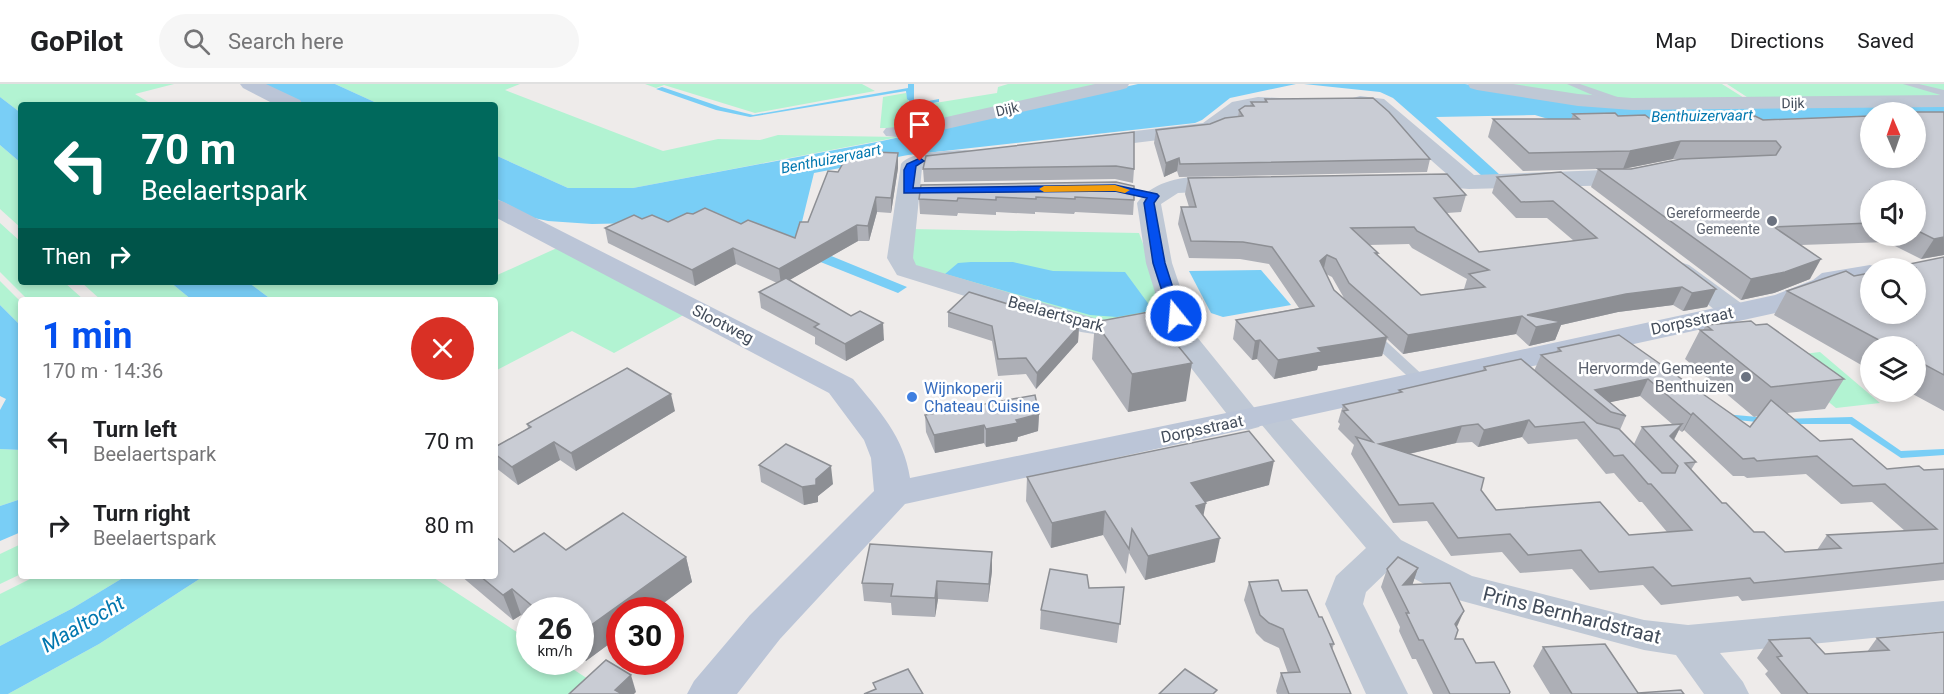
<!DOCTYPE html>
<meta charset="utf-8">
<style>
:root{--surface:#fff;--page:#f6f6f6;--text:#202124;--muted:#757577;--line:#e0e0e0;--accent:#0450ef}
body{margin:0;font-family:Roboto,sans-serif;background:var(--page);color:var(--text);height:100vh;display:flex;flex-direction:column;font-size:22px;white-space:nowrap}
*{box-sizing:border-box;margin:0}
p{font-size:20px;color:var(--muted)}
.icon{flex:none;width:33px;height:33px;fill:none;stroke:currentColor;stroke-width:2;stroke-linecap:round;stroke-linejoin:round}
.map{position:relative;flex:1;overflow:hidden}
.drawer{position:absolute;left:18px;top:213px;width:480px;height:282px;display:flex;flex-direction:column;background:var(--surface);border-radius:6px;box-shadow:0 3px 9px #0003}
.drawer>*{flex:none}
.hud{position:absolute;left:18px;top:18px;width:480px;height:183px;border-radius:6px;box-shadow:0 3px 9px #0003;background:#00695c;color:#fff;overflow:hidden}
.needle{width:39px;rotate:358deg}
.controls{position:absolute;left:1860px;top:18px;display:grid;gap:12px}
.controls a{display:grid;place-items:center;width:66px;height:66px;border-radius:50%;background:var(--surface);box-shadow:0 3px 9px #0003;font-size:30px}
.speed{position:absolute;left:516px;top:513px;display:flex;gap:12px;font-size:30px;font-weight:700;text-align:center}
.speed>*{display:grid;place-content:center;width:78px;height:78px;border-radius:50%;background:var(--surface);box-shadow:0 3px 9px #0003;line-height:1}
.speed small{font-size:15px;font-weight:400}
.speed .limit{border:9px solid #d22;background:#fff;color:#111}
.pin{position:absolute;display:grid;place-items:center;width:51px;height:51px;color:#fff;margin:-62px -26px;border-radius:50% 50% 50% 0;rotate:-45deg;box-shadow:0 0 6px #0007}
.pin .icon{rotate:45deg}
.me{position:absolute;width:66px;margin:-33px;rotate:343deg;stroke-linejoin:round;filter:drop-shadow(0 0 4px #0008)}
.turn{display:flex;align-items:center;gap:21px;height:126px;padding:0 24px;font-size:27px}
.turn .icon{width:78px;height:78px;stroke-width:2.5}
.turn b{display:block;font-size:42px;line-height:51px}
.then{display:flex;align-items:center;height:57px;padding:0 24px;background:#0003;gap:12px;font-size:22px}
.round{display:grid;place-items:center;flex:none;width:63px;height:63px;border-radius:32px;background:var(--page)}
.head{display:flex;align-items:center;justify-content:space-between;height:102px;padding:0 24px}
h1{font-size:36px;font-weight:700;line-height:45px;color:var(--accent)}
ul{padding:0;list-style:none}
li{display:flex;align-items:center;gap:18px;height:84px;padding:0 24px}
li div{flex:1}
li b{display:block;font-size:22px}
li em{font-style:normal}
header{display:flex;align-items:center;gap:36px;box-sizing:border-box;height:84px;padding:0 30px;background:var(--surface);border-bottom:2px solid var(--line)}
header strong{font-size:28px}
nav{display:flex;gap:33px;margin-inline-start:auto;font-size:21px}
.search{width:420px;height:54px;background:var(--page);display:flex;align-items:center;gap:15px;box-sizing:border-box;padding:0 21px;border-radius:33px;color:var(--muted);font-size:22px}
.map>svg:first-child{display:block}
.green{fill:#b2f3d2}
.water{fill:#79cef6}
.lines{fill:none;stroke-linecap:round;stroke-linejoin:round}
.lane{fill:#bfc8d5;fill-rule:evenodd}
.street{fill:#bfc8d5;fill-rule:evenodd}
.secondary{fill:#bbc5d7;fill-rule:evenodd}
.wall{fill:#adafb6;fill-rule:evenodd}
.shaded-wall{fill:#8d8f94}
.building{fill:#c9ccd4;stroke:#8d8f94;stroke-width:1.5;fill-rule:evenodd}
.route{fill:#0450ef;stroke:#03349b;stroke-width:1.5}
.slow{fill:#f59e0b}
.worship-dot{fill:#6b7280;stroke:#fff;stroke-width:2}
.shop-dot{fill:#3f7fe0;stroke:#fff;stroke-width:2}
.labels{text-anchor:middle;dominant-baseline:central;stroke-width:5;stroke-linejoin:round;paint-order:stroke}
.far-street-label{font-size:14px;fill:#424c5a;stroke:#fff}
.far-worship-label{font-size:14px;fill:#5b616d;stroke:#fff;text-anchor:end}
.far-water-label{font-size:15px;font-style:italic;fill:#0077af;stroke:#fff}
.street-label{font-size:16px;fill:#424c5a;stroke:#fff}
.worship-label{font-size:16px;fill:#5b616d;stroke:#fff;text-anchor:end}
.shop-label{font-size:16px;fill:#366cbe;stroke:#fff;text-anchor:start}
.near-street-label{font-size:20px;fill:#424c5a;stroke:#fff}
.near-water-label{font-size:21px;font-style:italic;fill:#0077af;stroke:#fff}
</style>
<header>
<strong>GoPilot</strong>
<div class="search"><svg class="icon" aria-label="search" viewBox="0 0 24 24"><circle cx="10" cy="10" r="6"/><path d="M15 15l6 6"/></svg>Search here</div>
<nav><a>Map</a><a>Directions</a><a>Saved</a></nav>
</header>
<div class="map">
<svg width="1944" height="610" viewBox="0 0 1944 610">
<rect width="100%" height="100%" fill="#eeebea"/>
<g class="green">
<polygon points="0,0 174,0 135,10 153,21 21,21 21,29 0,13"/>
<polygon points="335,0 520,0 505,6 663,67 718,55 760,56 778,51 899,53 633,104 568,104 495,71 495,21 381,21"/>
<polygon points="645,0 862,0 875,7 755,29 664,1 656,4"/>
<polygon points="1008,0 1109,0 914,44 880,44 883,13 906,9 910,23 997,9 998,3"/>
<polygon points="1493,0 1722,0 1749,17 1609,17"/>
<polygon points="1727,0 1944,0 1944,14 1753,17"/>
<polygon points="0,61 21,79 21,144 0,125"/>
<polygon points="0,139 21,158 21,198 64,198 84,216 28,216 0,188"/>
<polygon points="910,145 1139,149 1173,239 1167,243 1087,235 910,180"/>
<polygon points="557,164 689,228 614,269 572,247 495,287 495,216 272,216 248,198 470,198 476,201 483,198 495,198 495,192"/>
<polygon points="0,197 21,218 21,242 0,221"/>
<polygon points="81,198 170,198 192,216 101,216"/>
<polygon points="1820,268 1880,319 1836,324 1814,306 1760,275"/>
<polygon points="0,365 21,366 21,415 0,422"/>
<polygon points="21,460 21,490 0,500 0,470"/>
<polygon points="36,492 126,492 73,524 0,562 0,510"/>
<polygon points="204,492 431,492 529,556 530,578 562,578 605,606 600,610 8,610 99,560"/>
</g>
<g class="water">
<polygon points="260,0 335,0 381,21 302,21"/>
<path d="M908,0h6v17l4,2 21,-4v3c-12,2 -22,6 -32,-3l-1,-8 -156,26 -34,-7 -60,-21 6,-2 59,20 32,8 155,-27z"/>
<polygon points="1138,0 1296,0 1230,14 1202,36 1195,39 908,71 814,89 797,158 907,203 898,209 748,149 692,138 592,140 548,137 534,134 495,114 495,71 568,104 633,104 882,57"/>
<polygon points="1304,0 1465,0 1557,16 1944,20 1944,35 1916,28 1870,28 1870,36 1568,41 1535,31 1436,33 1500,91 1482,92 1393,14 1380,8"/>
<polygon points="0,13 21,29 21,79 0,61"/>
<polygon points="971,178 1013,178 1053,187 1125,188 1150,222 1145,228 1117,233 1090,231 945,190 958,179"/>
<polygon points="1261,186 1291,221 1223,233 1211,229 1189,187"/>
<polygon points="170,198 248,198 272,216 192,216"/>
<polygon points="0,221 21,242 21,366 0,365 0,326 6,315 0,312"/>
<polygon points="1713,329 1780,335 1852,333 1901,367 1944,365 1944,371 1901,374 1850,340 1777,340 1717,334"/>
<polygon points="21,415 21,448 0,457 0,422"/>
<polygon points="126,492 204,492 99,560 8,610 0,610 0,562 73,524"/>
</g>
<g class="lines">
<g class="lane">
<polygon points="1567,0 1580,0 1626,16 1621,19 1597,13"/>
<polygon points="1903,0 1919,0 1944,6 1944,12"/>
<polygon points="1371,247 1376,248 1427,295 1429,298 1427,301 1417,301 1366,254 1364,251"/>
</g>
<g class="street">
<polygon points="1095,0 1129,0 1127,4 1120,6 906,54 886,52 883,48 886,44 906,42"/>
<polygon points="1468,0 1513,0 1578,10 1632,14 1944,11 1944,23 1632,26 1578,22 1477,6 1470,4"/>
<polygon points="1360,12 1384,15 1474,91 1633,85 1641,87 1644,92 1641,97 1623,101 1469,105 1443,103 1440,98 1443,93 1449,92 1372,24 1353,22 1350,18 1353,14"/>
<polygon points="1258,13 1298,15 1301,19 1298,23 1291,25 1248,25 1219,46 1208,50 1093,64 1086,62 1083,58 1086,54 1093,52 1203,39 1232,18"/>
<path d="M965,66l8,1 3,5 -3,5 -51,7 -9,90 3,7 178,53 72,10 -20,-65 -9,-60c20,-28 66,-30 97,-23l3,5 -3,5 -56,3 -17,11 11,59 25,74 60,74 13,-6 11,3 120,132 71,36 172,44 44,5 256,-24v30l-224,22 23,29 6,12h-45l-28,-39 -32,-5 -182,-49 -13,-4 -57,-30 -26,25 -3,12 45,90h-42l-41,-90 11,-28 30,-28 -105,-124 -2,3 -11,3 -11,-3 -63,-81 -93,-14 -184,-57 -10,-17 14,-94c9,-13 48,-13 64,-14z"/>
<polygon points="1680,178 1689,181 1745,222 1749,228 1745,234 1735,236 1725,234 1671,191 1667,186 1671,181"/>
</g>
<g class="secondary">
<polygon points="240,0 266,0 300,16 303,21 276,21 243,4"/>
<path d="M495,115l9,3 349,177c26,31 51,58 57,99l360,-74 505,-109 38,-15 9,-7 48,-8 11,3h-11v13l-29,5 -8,6 -49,19 -879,193 -125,135 -43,55h-50l7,-13 56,-66 124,-124 -3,-33 -7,-18 -35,-47 -334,-176z"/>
</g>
</g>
<g class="wall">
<polygon points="1265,15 1430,75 1427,88 1179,93 1177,87 1164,93 1154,59 1156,46 1210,40 1238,33 1239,26 1250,22 1251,18 1264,18"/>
<path d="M1868,29h2v45h46l28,97 -23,4 -34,-17 -86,3 9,34 -36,14 -33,7 -150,-113 7,-18 -75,2 -35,-34 5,-18h78l2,-5 45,2 35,5 110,-1 104,-3zM1673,75h12l-54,10h-8zM1870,106h46v46h-46z"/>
<polygon points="1134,48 1134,85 1133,99 1115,95 924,98 923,85"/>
<polygon points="898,84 891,129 877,128 869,157 858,157 789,196 884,256 846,277 815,260 815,253 761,224 759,208 777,199 736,180 695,202 608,159 605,144 642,135 668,138 741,140 795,154 808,138 838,88"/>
<path d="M1561,88l155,117 -9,18 -24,4 -10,-6 -55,7 -57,13 -6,15 -26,6 -13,-12 -113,20 -16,-15 -5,17 -64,10 -1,4 -43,9 -17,-20 -5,1 -19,-21 3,-19 63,-12 -30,-44 -29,-5 -51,-1 -11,-34 3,-17h8l-4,-13 3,-16 278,17 -5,17 -14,1 32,39 95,-11 -27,-23h-31l-24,-25 5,-16zM1409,160l3,4 55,31 -3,10 -43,6 -43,-39v-3l-9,-8zM1326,190l6,3 12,21 -10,-8z"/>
<polygon points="921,101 1134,116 1133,131 1075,128 1074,130 1035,128 1035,130 996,128 996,131 958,129 957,132 920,130 919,115"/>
<polygon points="1944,173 1944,327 1909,308 1916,308 1916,262 1870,262 1870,286 1774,231 1787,207"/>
<polygon points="948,228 1079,242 1078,258 1036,305 1026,290 998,292 992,257 948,243"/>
<polygon points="1095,238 1169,250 1186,317 1128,328 1092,275"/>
<path d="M1706,241h50l88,54 -19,30 -38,4 33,28 67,28 37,1 20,-1v111l-202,21 -4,-5 -77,9 -18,-20 -53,5 -18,-21 -52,4 -18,-21 -51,4 -24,-35 -34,2 -42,-69 3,-9 -16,-16 2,-5 -2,-2 5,-17 55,-12 1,-3 83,-19 2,-4 50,4 7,-16 15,-3 2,-4 61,-13 131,92 8,-11 -4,1 -69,-58 15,-29h3zM1640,312l32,28 -30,3 -8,17 -14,-14 6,-14 -16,-14zM1679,346l3,2 2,-2 49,46h11l3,2 59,-4 35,30 31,-2 33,29 -78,4 -10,15 -32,2 -31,-20 -32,-29 -31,-33 5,-8 -22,-22zM1522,353l6,7 49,-5 29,35 8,-1 25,29h3l25,30 -38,3 -133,-25 -15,-20 -72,-36 47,-11 16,-1 6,5z"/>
<polygon points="675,327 576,387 560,376 518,401 496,384 495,380 495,363 528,344 527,340"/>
<polygon points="1039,330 1038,347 1018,353 1017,357 986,363 984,359 935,369 926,348 925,331"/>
<polygon points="759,381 833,400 818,412 818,418 804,421 761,398"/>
<polygon points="1027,393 1269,401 1205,418 1203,432 1215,478 1145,496 1129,469 1126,490 1103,451 1051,464 1026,417"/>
<polygon points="566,466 686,473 692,498 586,577 580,572 580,526 530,526 530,537 521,531 513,536 461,492 495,492 514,468"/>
<polygon points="992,468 992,487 988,518 938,515 935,533 892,531 891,519 864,517 862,499"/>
<polygon points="1418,484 1412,501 1457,543 1455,555 1476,579 1509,610 1433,610 1416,575 1412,575 1399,547 1400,543 1381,503 1387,485"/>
<polygon points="1249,498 1282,507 1319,533 1334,560 1332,566 1351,610 1277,610 1276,607 1281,589 1288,589 1279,564 1264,557 1256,549 1244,516"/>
<polygon points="1124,503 1117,559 1040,545 1041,526 1089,504"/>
<polygon points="1877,554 1944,610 1781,610 1765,590 1768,587 1757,574 1769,556 1825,570 1867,568"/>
<polygon points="1543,563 1638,609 1684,610 1550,610 1533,582"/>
</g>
<g class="shaded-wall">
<polygon points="1681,57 1673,75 1623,85 1630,67"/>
<polygon points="898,69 898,84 891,129 891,114"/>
<polygon points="1179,74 1177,87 1164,93 1166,79"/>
<polygon points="876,113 877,128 869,157 868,142"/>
<polygon points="857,141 858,157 781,201 779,185"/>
<polygon points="1944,153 1944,171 1921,175 1934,155"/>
<polygon points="733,164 736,180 695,202 692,186"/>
<polygon points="1327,171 1323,188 1320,177"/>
<polygon points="1821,175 1810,195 1774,209 1741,216 1751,195"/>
<polygon points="1682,203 1673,221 1618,228 1561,241 1555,256 1529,262 1536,243 1527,231 1626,210"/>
<polygon points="1716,205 1707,223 1683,227 1692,209"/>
<polygon points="1522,232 1516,250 1403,270 1408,251"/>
<polygon points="883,239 884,256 846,277 845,260"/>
<polygon points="1079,242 1078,258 1036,305 1037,289"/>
<polygon points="1387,253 1382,272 1318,282 1317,286 1274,295 1278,276 1318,264"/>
<polygon points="1260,256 1257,275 1252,276 1255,257"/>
<polygon points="1192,279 1186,317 1128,328 1132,290"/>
<polygon points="1648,295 1640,312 1602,320 1595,306"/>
<polygon points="671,310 675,327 576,387 571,369"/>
<polygon points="1693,329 1684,346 1682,348 1691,331"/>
<polygon points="1039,330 1038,347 1018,353 1017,357 986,363 986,345"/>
<polygon points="1529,336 1522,353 1478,363 1484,346"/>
<polygon points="1682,340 1673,357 1670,352"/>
<polygon points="984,341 984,359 935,369 934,351"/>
<polygon points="1462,342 1456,359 1373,378 1379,360"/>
<polygon points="554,358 560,376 518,401 512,383"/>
<polygon points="1274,377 1269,401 1187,423 1191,399"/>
<polygon points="831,382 833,400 818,412 818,418 804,421 802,403 816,395"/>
<polygon points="1206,419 1201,443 1196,422"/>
<polygon points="1105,427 1103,451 1051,464 1052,439"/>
<polygon points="1220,454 1215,478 1145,496 1148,472"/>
<polygon points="992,468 992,487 988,518 989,500"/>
<polygon points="686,473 692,498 654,526 620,526 620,552 586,577 580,561 580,549"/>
<polygon points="1418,484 1412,502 1403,501"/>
<polygon points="937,497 938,515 935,533 935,514"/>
<polygon points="512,505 521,531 513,536 503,511"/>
<polygon points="1464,527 1456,545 1455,540"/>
<polygon points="631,591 636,608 634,610 616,610 615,606"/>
</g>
<g class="building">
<polygon points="1373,14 1389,28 1430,75 1180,80 1179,74 1166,79 1156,46 1210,40 1225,34 1243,32 1239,26 1245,22 1254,22 1251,18 1267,18 1265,15"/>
<polygon points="1902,28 1944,28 1944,153 1934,155 1916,146 1916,106 1870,106 1870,139 1774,143 1821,175 1785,188 1751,195 1598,85 1631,85 1681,75 1776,71 1781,63 1776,57 1681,57 1630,67 1529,69 1493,35 1579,35 1573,30 1615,29 1618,32 1645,31 1653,37 1755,32 1763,36 1870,32 1870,74 1916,74 1916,28"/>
<polygon points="1134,48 1134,85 1116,82 923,85 926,72"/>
<polygon points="850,67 898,69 891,114 876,113 868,142 857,141 779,185 733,164 692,186 605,144 634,131 642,135 652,131 668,138 687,129 693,130 705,124 741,140 748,136 795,154 800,138 808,138 828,87 838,88"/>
<path d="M1561,88l155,117 -24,4 -10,-6 -56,7 -99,21 35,7 -26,5 -14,-11 -114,19 -59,-52 -13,-24 -9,-4 -7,6 14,29 53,47 -69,11 4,4 -44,8 -18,-20 -5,1 -19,-21 78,-14 -42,-59 -29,-5 -52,-1 -10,-34h15l-8,-29 259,-4 19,21 -32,3 45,54 118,-14 -44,-37 -32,1 -24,-25zM1414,143l3,4 72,39 -20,4 16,13 -64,8 -46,-42h3l-27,-25z"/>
<polygon points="1116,98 1134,102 1134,116 1075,113 1075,115 1036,113 1036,115 996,113 996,116 958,114 957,117 919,115 921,101"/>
<polygon points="1944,173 1944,291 1916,276 1916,262 1890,262 1787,207 1846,187 1854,192 1870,189 1870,230 1916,230 1916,184 1890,184"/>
<polygon points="786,194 851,232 860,227 883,239 845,260 814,243 819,240 759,208"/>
<polygon points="969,208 1079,242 1037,289 1026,274 998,275 992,242 948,228"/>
<polygon points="1154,227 1169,245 1165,246 1192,279 1132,290 1095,238"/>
<polygon points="1751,237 1756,241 1767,240 1844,295 1771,303 1700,246 1712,246 1706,241"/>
<path d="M1619,251l131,92 21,-27 49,41 32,-2 35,30 32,-3 5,4 20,-1v94l-190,20 -4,-5 -78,8 -19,-19 -54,5 -18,-22 -53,5 -18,-21 -52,4 -25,-35 -34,2 -43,-68 17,5 -30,-31 5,-1 -5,-5 59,-13 -3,-2 87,-20 -2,-3 37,-8 76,64 22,6 43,44h13l3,-7 -36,-39 40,-3 -12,12 26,26 -11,1 37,40h4l28,29h10l21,20 56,-4 -14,-13 110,-6 -52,-45 -32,2 -36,-30 -60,5 -3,-3 -11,1 -50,-46 -2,2 -43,-36 -53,11 31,26 -15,-4 -70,-57 20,-4 -3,-3zM1529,336l6,7 49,-5 30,34 9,-1 25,29h3l41,46 -63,5 -29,-33 -104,8 -15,-20 3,-12 -105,-34 83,-18 16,-2 6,6z"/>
<polygon points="627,284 671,310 571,369 554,358 512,383 495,370 495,363 531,343 527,340"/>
<polygon points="1035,311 1039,330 1016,336 1018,339 986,345 984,341 934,351 925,331"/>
<polygon points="1249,347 1274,377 1191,399 1206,419 1196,422 1220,454 1148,472 1132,445 1129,465 1105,427 1052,439 1027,393"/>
<polygon points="786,360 831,382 816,395 816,401 802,403 759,381"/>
<polygon points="623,429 686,473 580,549 580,526 537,526 512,505 503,511 480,492 495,492 495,452 514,468 544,449 566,466"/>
<polygon points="870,460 992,468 989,500 937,497 935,514 891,512 893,500 862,499"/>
<polygon points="1398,473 1418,484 1403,501 1450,499 1464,527 1455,540 1458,546 1455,555 1463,555 1476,579 1494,578 1510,608 1509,610 1450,610 1423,556 1419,556 1406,529 1409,529 1387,485"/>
<polygon points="1050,485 1087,491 1089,504 1124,503 1120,540 1041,526"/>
<polygon points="1278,496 1282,507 1307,506 1319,533 1322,533 1334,560 1330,560 1351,610 1289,610 1281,589 1300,588 1283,545 1269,539 1260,531 1249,498"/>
<polygon points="1944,548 1944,610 1808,610 1777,573 1782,572 1769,556 1810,554 1825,570 1889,566 1877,554"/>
<polygon points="1605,560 1638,609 1681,606 1684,610 1572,610 1543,563"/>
<polygon points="606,576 631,591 615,606 622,610 569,610"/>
<polygon points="908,585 923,610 864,610 876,605 873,599"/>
<polygon points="1185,585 1217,606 1213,610 1159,610"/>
</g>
<polygon class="route" points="920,74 924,77 916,82 913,104 1115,101 1157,110 1159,112 1154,119 1165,179 1182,232 1176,235 1170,232 1153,179 1144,119 1147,114 1115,107 904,109 904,86 907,80"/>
<polygon class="slow" points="1115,101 1130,106 1125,109 1115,107 1044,108 1039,105 1044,102"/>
<g class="worship-dot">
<circle cx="1772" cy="137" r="6"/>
<circle cx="1746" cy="293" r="6"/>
</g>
<circle class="shop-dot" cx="912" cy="313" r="6"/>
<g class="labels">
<g class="far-street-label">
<text transform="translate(1793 19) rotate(-1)">Dijk</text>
<text transform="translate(1007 25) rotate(-13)">Dijk</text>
</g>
<g class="far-worship-label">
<text x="1760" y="129">Gereformeerde<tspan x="1760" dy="16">Gemeente</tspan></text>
</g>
<g class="far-water-label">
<text transform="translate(1702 32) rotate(-1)">Benthuizervaart</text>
<text transform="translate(831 75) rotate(-11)">Benthuizervaart</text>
</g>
<g class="street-label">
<text transform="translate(1056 230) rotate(15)">Beelaertspark</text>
<text transform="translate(1692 237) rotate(-12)">Dorpsstraat</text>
<text transform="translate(723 240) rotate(27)">Slootweg</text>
<text transform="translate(1202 345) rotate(-12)">Dorpsstraat</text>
</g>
<g class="worship-label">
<text x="1734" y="284">Hervormde Gemeente<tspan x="1734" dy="18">Benthuizen</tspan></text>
</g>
<g class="shop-label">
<text x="924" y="304">Wijnkoperij<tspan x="924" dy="18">Chateau Cuisine</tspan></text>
</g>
<g class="near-street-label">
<text transform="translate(1572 531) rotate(14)">Prins Bernhardstraat</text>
</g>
<g class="near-water-label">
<text transform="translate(83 540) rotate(-30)">Maaltocht</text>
</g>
</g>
</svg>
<div class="controls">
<a><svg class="needle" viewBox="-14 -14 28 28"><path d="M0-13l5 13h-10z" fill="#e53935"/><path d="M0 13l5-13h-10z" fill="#757577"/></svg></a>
<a><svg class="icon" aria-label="sound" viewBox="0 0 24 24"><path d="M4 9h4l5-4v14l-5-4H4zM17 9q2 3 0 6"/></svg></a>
<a><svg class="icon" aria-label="search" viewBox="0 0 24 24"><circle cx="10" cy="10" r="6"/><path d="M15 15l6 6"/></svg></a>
<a><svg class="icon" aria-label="layers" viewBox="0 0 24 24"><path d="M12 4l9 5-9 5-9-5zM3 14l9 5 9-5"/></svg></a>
</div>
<div class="speed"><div>26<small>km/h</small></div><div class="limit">30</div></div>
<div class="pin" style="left:920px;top:77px;background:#d93025"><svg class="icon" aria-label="arrive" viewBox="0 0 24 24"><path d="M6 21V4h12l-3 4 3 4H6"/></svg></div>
<svg class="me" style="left:1176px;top:232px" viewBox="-20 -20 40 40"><circle r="17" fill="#0450ef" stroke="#fff" stroke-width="3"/><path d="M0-11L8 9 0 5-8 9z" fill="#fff"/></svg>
<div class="hud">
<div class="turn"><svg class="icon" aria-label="left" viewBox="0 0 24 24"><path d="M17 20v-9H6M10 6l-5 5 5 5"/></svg><div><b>70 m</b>Beelaertspark</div></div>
<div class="then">Then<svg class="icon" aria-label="right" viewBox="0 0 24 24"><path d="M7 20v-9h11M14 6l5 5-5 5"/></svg></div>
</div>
<section class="drawer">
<div class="head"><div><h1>1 min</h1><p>170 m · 14:36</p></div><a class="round" style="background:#d93025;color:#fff"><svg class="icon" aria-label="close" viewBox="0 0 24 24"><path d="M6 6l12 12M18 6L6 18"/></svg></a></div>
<ul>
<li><svg class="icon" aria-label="left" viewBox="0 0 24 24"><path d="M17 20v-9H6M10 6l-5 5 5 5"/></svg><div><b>Turn left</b><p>Beelaertspark</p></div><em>70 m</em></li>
<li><svg class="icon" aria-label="right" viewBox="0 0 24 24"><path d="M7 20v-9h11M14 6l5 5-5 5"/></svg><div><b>Turn right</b><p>Beelaertspark</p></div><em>80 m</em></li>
</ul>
</section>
</div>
